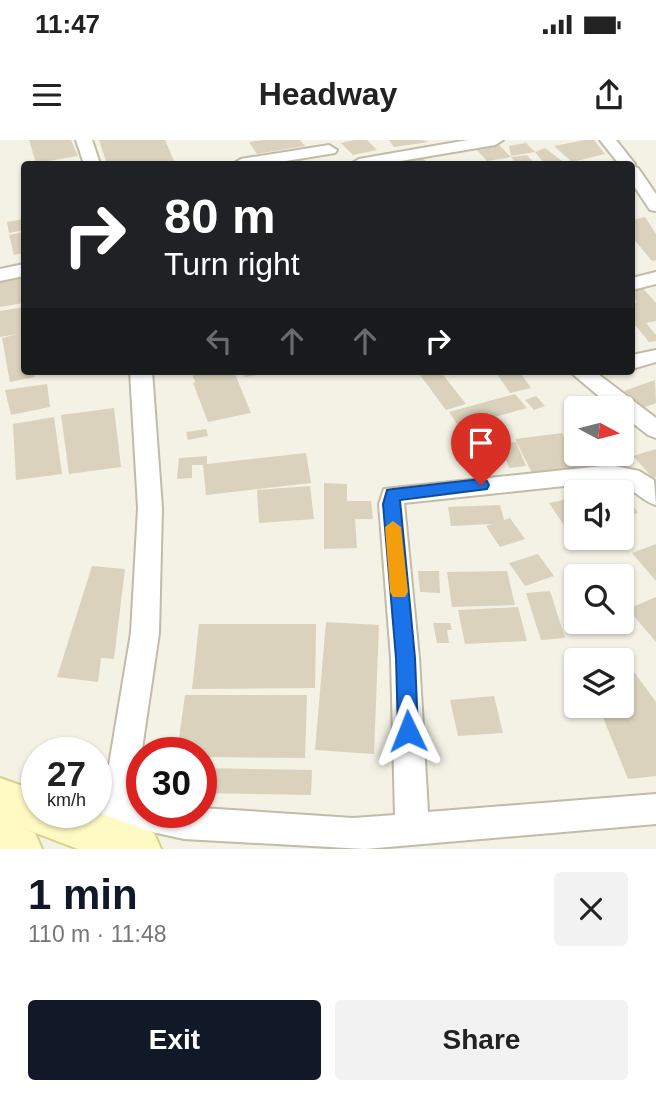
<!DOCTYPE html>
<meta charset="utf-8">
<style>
:root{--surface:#fff;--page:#f2f2f2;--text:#222;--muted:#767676;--accent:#111827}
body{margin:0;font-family:Arial,sans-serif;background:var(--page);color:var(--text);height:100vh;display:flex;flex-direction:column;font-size:26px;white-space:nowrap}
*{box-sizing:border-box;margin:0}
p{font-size:23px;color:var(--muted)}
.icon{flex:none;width:38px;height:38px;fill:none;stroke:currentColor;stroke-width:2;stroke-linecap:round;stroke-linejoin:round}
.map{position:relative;height:709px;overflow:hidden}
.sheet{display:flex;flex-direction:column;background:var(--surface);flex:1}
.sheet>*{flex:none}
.guide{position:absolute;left:21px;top:21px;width:614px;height:214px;border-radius:7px;box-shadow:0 2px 5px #0004;background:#202124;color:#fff;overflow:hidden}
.needle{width:46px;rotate:97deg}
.tools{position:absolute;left:564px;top:256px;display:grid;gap:14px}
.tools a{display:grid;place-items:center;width:70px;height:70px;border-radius:7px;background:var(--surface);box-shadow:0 2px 5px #0004;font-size:35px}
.speed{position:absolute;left:21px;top:597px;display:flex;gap:14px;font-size:35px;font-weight:700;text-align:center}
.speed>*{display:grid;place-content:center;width:91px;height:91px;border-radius:50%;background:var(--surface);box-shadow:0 2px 5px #0004;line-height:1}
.speed small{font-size:18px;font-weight:400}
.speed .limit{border:10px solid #d22;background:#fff;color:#111}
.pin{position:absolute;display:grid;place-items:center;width:60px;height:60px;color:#fff;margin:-72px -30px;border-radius:50% 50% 50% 0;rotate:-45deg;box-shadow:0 0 7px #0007}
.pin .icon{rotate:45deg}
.me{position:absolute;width:77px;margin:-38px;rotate:358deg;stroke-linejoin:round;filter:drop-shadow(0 0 5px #0008)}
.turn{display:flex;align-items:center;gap:24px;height:147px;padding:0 28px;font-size:32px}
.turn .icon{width:91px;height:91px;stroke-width:2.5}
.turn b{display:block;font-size:49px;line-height:60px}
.lanes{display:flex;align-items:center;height:66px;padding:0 28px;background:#0003;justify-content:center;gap:35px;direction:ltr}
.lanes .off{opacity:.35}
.round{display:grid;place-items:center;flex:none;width:74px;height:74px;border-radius:7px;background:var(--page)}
.headline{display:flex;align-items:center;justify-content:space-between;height:119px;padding:0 28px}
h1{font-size:42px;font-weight:700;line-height:52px;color:var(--accent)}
.cta{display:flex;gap:14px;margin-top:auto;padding:14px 28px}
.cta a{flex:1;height:80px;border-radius:7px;background:var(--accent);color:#fff;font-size:28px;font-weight:700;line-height:80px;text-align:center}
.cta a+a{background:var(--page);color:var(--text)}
.status{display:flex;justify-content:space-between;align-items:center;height:49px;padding:0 35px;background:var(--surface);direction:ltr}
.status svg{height:19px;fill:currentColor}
header{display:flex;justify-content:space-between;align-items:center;height:91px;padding:0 28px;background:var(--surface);font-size:32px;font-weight:700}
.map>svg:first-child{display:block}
.building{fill:#dad2bc}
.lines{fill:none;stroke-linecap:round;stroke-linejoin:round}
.street-casing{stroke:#c1bba7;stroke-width:4}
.secondary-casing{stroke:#d8d090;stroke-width:4}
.street{fill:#fff;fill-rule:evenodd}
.secondary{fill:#fff9c4;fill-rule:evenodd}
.route{fill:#1a73e8;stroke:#114b97;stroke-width:2}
.slow{fill:#f59e0b}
</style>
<div class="status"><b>11:47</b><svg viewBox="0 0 49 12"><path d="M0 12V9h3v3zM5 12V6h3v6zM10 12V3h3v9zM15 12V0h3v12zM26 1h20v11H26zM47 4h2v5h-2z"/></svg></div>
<header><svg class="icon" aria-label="menu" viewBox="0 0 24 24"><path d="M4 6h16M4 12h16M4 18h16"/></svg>Headway<svg class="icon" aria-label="share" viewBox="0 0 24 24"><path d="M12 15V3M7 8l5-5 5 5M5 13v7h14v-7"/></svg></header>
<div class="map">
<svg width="656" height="709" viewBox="0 0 656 709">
<rect width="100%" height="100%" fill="#f4f2e5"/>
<g class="building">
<polygon points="29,0 71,0 78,16 36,23"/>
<polygon points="99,0 165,0 174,21 149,24 107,24"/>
<polygon points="263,0 300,0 305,6 257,14 249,2"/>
<polygon points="354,0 367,0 377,10 353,15 341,3"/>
<polygon points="389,0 422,0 429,2 394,7"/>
<polygon points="585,0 594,0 605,14 572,22 554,6"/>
<polygon points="526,3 535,12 511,16 509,6"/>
<polygon points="498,4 511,17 487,21 475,8"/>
<polygon points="545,8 562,21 545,24 535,12"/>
<polygon points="527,15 535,24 517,24 511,17"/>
<polygon points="421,17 429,24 392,24 392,23"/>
<polygon points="645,77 656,94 656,120 652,121 632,97 632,80"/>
<polygon points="24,79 24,90 9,93 7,82"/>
<polygon points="24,92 24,113 14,115 9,95"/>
<polygon points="24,136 24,163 0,167 0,140"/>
<polygon points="639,144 656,163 656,181 646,183 656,195 656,201 649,202 632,181 632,163 637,162 632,156 632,145"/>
<polygon points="24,167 24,231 32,231 35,237 10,242 2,198 18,194 0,197 0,171"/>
<polygon points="191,231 273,231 273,232 245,237 243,232 235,234 251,273 208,282 193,243 195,242"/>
<polygon points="434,231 440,231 466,264 446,270 420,235"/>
<polygon points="495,231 519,231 531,248 510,253"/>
<polygon points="655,240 656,263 643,268 624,251"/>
<polygon points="47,244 50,267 11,275 5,250"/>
<polygon points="515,254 527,268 459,287 449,272"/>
<polygon points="536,256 545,266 534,270 525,260"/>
<polygon points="114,268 121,327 69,334 61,275"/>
<polygon points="54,277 62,334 16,340 13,284"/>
<polygon points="206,289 208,296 188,300 186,292"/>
<polygon points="562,293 581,328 533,335 515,299"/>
<polygon points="516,302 526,326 509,328 500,304"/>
<polygon points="656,309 656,337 653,338 633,316"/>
<polygon points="306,313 311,343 206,355 203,325 192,325 192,338 177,339 179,318 207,316 207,324"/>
<polygon points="585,313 599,313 605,323 593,325"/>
<polygon points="324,343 347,344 347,361 371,361 373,379 355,379 357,408 324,409"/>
<polygon points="310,346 314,379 259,383 257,350"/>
<polygon points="619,347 621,350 638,373 621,377 621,352 603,352"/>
<polygon points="576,357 576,388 567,390 549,363"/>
<polygon points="500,365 504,380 510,378 525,399 500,407 486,386 493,384 451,386 448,367"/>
<polygon points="656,404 656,441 632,413"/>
<polygon points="538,414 554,436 525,446 509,423"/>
<polygon points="92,426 125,429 114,519 101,518 98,542 57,537"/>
<polygon points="418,431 439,431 440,453 420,452"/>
<polygon points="507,431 515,465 452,467 447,432"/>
<polygon points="550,451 565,498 541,500 526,453"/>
<polygon points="656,457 656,502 628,469"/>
<polygon points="518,467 527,501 465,504 458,470"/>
<polygon points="326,482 379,485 374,614 315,610"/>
<polygon points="433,483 450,483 452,490 447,490 449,503 437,503"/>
<polygon points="199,484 316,484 315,548 192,549"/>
<polygon points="629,525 656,562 656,636 628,639 598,565 621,565 621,527"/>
<polygon points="185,555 307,555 305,618 201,617 201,612 177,612"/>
<polygon points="494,556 503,593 458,596 450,560"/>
<polygon points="201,628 312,630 311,655 201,653"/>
</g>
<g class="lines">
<g class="street-casing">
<g id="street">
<polygon points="76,0 92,0 100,24 84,24"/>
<polygon points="468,0 503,0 495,5 383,24 351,24 359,19"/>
<polygon points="600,0 616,0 635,24 633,26 638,28 656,54 656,71 650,70 632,43 632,24 619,24"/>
<polygon points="329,5 337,10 335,13 268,24 233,24 241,19"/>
<polygon points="24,124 24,136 0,141 0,129"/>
<polygon points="656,132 656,144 632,150 632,138"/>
<polygon points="656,210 656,222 632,229 632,215"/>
<path d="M130,231h22l10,137 -3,125 -24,164 7,1v14h59v-4l152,10 42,-3 -4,-157 -12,-154 5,-15 227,-24 28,6 15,9 2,25c-17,-5 -25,-21 -45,-24l-207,22 15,155 9,154 228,-18v30l-291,25 -181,-10 -54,-12 -3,9 -12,5 -12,-5 -4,-11 32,-192 7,-125z"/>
<polygon points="569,231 594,231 656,278 656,298 648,295 621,274 621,268 613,268"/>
</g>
</g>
<g class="secondary-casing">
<polygon id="secondary" points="0,638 37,651 37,672 96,672 154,693 161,709 78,709 20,687 35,693 42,709 0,709"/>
</g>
<use href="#street" class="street"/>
<use href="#secondary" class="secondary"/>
</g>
<polygon class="route" points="481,339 487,341 489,345 487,349 400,360 415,518 418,591 415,598 408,600 401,598 398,591 396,518 383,364 387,350 393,349"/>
<polygon class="slow" points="393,381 401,387 408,452 405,457 393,457 390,452 385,387"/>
</svg>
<div class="tools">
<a><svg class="needle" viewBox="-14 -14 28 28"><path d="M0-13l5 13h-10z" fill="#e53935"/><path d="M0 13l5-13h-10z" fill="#767676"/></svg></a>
<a><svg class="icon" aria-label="sound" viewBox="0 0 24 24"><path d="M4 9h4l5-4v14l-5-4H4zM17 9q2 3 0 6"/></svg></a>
<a><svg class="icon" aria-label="search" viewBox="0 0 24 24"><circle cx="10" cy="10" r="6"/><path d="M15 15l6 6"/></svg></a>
<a><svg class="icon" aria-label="layers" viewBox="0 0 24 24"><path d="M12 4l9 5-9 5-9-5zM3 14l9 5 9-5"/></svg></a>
</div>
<div class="speed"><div>27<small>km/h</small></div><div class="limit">30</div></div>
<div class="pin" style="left:481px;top:345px;background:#d93025"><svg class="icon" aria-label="arrive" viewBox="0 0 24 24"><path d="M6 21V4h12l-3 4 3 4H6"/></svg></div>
<svg class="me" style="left:408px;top:591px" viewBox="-20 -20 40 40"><path d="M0-17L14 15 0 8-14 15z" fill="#1a73e8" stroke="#fff" stroke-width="4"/></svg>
<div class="guide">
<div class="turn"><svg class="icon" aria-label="right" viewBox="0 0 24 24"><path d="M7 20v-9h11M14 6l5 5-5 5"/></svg><div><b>80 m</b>Turn right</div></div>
<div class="lanes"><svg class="icon off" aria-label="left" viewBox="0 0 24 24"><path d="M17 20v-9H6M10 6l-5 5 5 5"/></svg><svg class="icon off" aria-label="ahead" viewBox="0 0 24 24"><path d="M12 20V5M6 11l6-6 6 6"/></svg><svg class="icon off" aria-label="ahead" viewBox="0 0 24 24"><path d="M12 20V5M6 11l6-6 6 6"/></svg><svg class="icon" aria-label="right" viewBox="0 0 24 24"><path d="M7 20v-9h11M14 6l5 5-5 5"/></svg></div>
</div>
</div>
<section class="sheet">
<div class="headline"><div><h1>1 min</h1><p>110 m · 11:48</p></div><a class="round"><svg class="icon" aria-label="close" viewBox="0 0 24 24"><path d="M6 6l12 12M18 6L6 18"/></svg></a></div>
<div class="cta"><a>Exit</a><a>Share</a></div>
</section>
